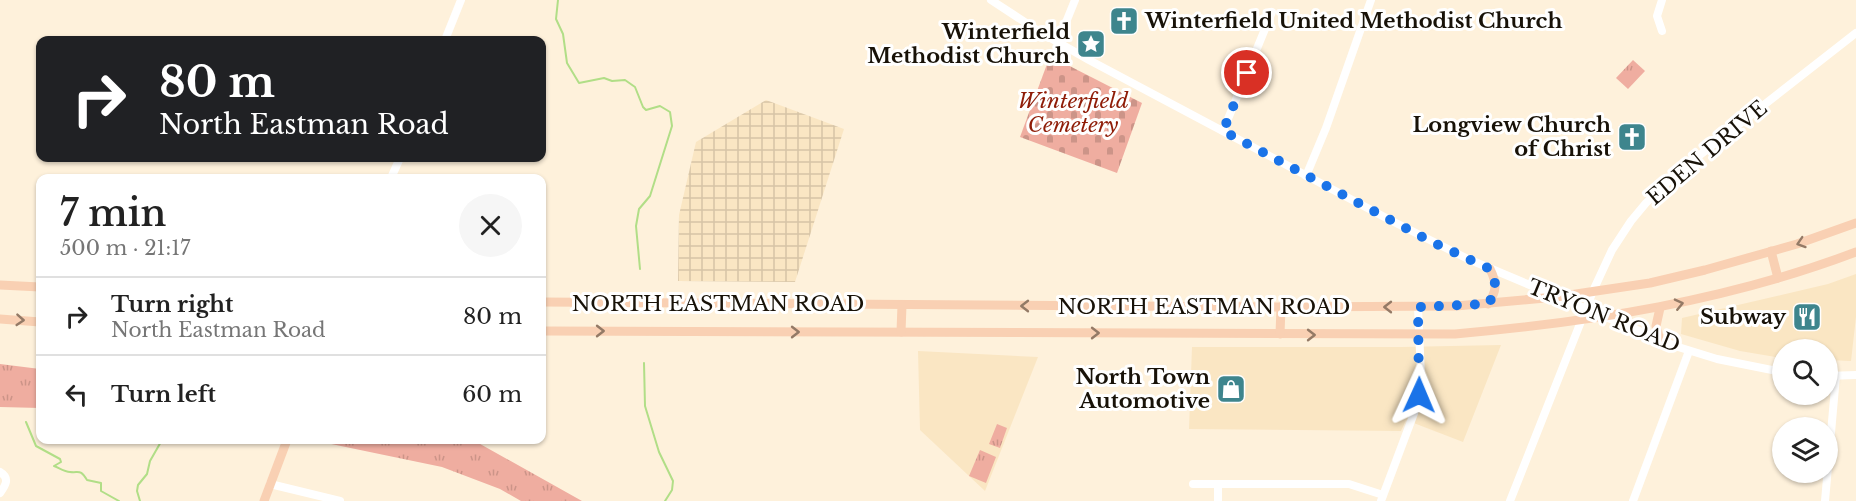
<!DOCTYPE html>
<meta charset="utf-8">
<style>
:root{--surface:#fff;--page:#f6f6f6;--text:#222;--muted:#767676;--line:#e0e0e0}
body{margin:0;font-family:"Libre Baskerville",serif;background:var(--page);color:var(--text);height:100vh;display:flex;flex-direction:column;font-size:22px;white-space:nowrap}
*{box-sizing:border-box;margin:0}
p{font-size:20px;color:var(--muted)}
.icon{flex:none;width:33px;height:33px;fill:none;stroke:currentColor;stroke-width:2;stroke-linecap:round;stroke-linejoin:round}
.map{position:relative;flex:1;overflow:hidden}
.panel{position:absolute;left:36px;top:174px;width:510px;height:270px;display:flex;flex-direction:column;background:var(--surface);border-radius:12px;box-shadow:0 2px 4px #0004}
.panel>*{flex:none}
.guide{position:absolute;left:36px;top:36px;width:510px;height:126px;border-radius:12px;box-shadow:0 2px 4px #0004;background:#202124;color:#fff;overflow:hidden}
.tools{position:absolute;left:1772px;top:339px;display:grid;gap:12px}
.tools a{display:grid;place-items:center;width:66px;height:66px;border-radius:50%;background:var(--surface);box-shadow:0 2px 4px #0004;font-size:30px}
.pin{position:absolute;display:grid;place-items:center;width:51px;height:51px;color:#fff;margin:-26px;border:3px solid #fff;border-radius:50%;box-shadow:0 2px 6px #0007}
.me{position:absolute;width:66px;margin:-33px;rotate:1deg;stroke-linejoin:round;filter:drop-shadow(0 0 4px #0008)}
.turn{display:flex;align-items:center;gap:21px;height:126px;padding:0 24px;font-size:27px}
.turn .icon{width:78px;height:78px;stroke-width:2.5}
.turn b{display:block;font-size:42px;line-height:51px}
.round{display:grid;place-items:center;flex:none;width:63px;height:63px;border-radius:32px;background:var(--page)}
.head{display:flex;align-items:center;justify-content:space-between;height:102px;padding:0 24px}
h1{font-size:36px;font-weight:600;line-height:45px}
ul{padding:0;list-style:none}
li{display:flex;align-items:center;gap:18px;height:78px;padding:0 24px;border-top:2px solid var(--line)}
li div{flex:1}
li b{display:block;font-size:22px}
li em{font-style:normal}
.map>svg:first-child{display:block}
.built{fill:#fae6c3}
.industrial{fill:url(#industrial-grid)}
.cemetery{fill:url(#cemetery-stones)}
.park{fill:url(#park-tufts)}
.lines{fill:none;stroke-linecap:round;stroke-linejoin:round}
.stream{stroke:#b1de87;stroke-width:2}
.minor{stroke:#fff;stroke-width:8}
.major{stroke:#f9d0b3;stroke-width:9}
.oneway{stroke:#947a66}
.route{stroke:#1a73e8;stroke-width:10;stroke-dasharray:0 18}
.labels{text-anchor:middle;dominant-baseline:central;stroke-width:6;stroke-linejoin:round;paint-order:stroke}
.poi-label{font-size:21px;font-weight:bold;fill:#181208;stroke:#fff;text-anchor:end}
.park-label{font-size:21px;font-style:italic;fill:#8f1c07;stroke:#fff}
.street-label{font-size:21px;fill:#181208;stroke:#fff}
</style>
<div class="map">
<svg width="1856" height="501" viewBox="0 0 1856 501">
<defs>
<pattern id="industrial-grid" width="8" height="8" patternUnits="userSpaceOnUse" patternTransform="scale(1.5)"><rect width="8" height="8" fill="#fae6c3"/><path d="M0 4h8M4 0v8" fill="none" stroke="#d6c4a6"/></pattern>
<pattern id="cemetery-stones" width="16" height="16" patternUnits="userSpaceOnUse" patternTransform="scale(1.5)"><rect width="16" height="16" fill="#efada0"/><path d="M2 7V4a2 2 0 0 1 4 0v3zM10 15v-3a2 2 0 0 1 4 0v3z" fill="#cc9488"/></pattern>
<pattern id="park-tufts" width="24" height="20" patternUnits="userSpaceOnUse" patternTransform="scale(1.5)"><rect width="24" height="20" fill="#efada0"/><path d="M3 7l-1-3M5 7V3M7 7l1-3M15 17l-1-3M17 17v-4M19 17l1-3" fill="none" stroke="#cc9488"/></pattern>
</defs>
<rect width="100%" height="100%" fill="#fef1db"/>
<g class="built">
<polygon points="1856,274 1856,317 1851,361 1827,360 1827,350 1782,350 1782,358 1740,351 1681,334 1682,318 1828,284"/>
<polygon points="1501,345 1463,442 1406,420 1401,431 1189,429 1192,347 1401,347"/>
<polygon points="918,351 1038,357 985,491 920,430"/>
</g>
<polygon class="industrial" points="766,100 844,129 795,282 678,281 679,215 696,142"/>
<polygon class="cemetery" points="1050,56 1142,103 1117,173 1020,137"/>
<g class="park">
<polygon points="1633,60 1645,71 1628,89 1616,78"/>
<polygon points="0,364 40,369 40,408 0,407"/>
<polygon points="997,424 1007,428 1000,448 989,444"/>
<polygon points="312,440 473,440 582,501 521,501 500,489 442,467"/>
<polygon points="980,450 996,457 986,483 969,476"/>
</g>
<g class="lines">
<g class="stream">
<polyline points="558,0 556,19 563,34 567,63 579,83 604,78 612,81 625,80 635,87 643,107 646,110 660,106 670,112 672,126 650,196 639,209 636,226 640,269"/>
<polyline points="644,363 645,406 659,452 673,481 672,490 665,501"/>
<path d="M26,422l10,24 24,13 1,3 -7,4c5,2 11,6 16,6 10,1 10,-3 17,8l14,3v8l18,10"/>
<polyline points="140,501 137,491 138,485 147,474 150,461 162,440"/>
</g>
<g class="minor">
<polyline points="991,0 1040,32 1089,60 1390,220 1468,259 1675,346 1717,359 1782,372"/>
<polyline points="1662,31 1657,16 1662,0"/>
<polyline points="445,40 461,0"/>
<polyline points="1058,42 1075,0"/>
<polyline points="1223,131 1272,12"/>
<polyline points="1306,176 1326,128 1371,0"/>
<polyline points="391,178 400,158"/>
<polyline points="1827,376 1856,375"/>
<path d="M0,472c10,6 6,13 0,21"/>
<polyline points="270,484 340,501"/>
<polyline points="1193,484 1349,484 1383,495"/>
<polyline points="1218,501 1218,484"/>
<polyline points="1381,501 1419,400 1421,376 1418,307"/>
<polyline points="1510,501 1593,291 1612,250 1631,221 1646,203 1678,172 1856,33"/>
<polyline points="1633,501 1689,351"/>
<polyline points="1825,501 1836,376"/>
</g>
<g class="major">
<polyline points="1771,251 1778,278"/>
<polyline points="0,285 40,287"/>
<polyline points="542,302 1281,307 1456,306 1556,297 1650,283 1705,270 1797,244 1856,223"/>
<path d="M1488,304c9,-13 9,-21 2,-35"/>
<polyline points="1660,308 1656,326 1660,341"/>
<polyline points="0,319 40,322"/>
<path d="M542,331l913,3c137,-12 272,-33 401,-82"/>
<polyline points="901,332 902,305"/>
<polyline points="1280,334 1281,307"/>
<polyline points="264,501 287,440"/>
</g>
</g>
<defs><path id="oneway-chevron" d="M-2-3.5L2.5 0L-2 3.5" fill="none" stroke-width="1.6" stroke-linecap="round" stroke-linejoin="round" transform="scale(1.5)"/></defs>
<g class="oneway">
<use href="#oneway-chevron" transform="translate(1801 243) rotate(162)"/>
<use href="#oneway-chevron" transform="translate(1679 304) rotate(-13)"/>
<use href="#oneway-chevron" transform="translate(1025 306) rotate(-180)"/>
<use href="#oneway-chevron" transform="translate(1388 307) rotate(-180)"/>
<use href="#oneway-chevron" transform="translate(20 320) rotate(4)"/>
<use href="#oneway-chevron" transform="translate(600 331)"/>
<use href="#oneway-chevron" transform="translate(795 332)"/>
<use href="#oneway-chevron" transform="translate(1095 333)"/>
<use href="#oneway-chevron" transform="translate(1311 335)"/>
</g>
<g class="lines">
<path class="route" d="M1247,73l-24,58 207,110 60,28c7,14 7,22 -2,35l-70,3 1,88"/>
</g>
<defs>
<g id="church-square" transform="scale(1.5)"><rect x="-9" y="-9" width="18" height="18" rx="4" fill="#3e858d" stroke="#fff"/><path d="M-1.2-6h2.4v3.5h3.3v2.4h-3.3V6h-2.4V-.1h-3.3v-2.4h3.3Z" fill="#fff"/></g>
<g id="sight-square" transform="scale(1.5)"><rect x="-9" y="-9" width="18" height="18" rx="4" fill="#3e858d" stroke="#fff"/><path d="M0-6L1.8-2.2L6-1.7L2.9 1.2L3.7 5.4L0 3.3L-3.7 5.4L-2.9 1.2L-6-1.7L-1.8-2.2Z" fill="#fff"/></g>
<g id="restaurant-square" transform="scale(1.5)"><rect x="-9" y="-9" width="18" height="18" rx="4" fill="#3e858d" stroke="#fff"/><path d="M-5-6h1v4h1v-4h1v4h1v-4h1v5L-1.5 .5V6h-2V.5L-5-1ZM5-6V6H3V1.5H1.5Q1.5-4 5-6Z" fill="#fff"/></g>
<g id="shop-square" transform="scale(1.5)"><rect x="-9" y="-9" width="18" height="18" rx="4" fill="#3e858d" stroke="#fff"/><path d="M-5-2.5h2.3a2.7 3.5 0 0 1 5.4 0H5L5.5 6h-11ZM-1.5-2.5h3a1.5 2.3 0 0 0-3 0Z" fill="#fff"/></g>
</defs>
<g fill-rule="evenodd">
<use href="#church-square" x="1124" y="21"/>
<use href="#sight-square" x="1091" y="44"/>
<use href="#church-square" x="1632" y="137"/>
<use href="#restaurant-square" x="1807" y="317"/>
<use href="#shop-square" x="1231" y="389"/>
</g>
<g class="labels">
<g class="poi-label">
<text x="1145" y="21" text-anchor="start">Winterfield United Methodist Church</text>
<text x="1070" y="32">Winterfield<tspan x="1070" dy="24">Methodist Church</tspan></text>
<text x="1611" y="125">Longview Church<tspan x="1611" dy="24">of Christ</tspan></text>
<text x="1786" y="317">Subway</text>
<text x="1210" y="377">North Town<tspan x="1210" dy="24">Automotive</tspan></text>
</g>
<g class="park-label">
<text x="1073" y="101">Winterfield<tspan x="1073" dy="24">Cemetery</tspan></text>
</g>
<g class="street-label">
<text transform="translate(1707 153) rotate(-40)">EDEN DRIVE</text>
<text x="718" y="304">NORTH EASTMAN ROAD</text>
<text x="1204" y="307">NORTH EASTMAN ROAD</text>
<text transform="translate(1604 316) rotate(22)">TRYON ROAD</text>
</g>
</g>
</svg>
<div class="tools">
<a><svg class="icon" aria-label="search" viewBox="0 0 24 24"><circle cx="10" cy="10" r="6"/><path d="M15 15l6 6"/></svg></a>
<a><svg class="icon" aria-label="layers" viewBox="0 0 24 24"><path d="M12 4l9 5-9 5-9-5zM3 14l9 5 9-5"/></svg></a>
</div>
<div class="pin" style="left:1247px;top:73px;background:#d93025"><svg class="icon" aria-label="arrive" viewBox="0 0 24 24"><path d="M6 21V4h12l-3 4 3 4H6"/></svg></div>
<svg class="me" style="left:1419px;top:395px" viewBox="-20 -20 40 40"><path d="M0-17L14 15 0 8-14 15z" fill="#1a73e8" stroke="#fff" stroke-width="4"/></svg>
<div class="guide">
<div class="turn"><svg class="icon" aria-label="right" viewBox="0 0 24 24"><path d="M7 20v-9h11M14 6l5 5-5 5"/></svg><div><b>80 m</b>North Eastman Road</div></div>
</div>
<section class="panel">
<div class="head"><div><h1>7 min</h1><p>500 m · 21:17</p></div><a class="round"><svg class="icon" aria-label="close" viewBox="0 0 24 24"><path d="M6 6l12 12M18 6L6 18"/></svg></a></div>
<ul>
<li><svg class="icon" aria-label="right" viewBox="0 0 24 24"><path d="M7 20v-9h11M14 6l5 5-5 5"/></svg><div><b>Turn right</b><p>North Eastman Road</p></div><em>80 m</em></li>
<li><svg class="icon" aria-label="left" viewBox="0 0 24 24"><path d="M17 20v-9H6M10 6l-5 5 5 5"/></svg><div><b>Turn left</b></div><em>60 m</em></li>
</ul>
</section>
</div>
